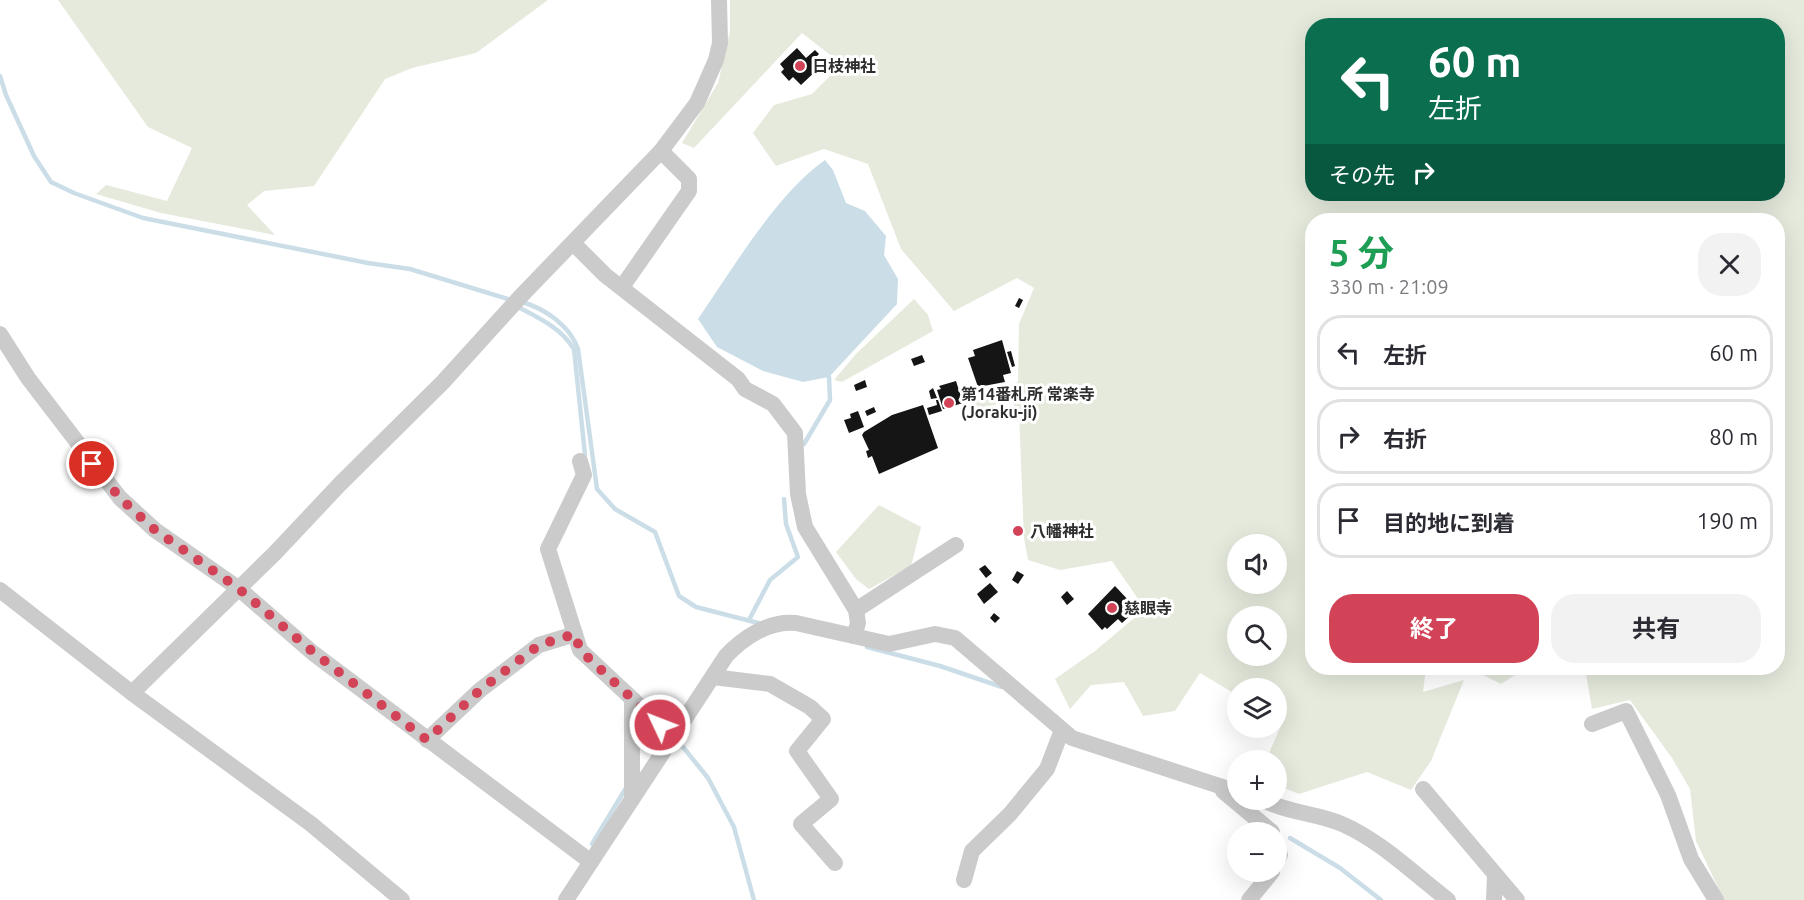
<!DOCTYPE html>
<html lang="ja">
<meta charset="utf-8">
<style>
:root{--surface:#fff;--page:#f2f2f3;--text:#2b2b33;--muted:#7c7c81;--line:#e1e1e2;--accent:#d24357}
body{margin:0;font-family:Ubuntu,"Noto Sans JP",sans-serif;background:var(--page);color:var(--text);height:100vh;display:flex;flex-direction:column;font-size:22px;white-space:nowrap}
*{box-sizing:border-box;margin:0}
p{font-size:20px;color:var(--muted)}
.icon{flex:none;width:33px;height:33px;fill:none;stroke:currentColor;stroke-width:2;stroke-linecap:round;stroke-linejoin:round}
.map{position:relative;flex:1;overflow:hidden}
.drawer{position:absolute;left:1305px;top:213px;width:480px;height:462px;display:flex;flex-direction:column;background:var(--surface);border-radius:24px;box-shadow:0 6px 24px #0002}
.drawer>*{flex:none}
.top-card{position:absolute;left:1305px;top:18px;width:480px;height:183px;border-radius:24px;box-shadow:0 6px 24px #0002;background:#0b6e4f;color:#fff;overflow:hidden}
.buttons{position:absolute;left:1227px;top:534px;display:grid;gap:12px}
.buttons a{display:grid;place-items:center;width:60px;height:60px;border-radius:50%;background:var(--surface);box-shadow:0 6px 24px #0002;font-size:30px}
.pin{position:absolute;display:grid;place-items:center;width:51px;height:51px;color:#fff;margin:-26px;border:3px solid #fff;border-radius:50%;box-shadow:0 2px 6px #0007}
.me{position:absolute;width:66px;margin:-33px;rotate:313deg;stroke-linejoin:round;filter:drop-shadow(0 0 4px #0008)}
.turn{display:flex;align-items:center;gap:21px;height:126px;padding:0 24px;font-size:27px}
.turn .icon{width:78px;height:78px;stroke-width:2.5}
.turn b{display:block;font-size:42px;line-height:51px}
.then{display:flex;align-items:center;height:57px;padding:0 24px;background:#0003;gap:12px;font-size:22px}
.round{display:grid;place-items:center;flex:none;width:63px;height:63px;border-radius:24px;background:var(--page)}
.headline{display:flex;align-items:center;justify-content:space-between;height:102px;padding:0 24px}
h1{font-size:36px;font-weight:700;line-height:45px;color:#1e9e55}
.cta{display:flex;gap:12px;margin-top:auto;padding:12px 24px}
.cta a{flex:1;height:69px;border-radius:24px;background:var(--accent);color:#fff;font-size:24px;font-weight:700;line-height:69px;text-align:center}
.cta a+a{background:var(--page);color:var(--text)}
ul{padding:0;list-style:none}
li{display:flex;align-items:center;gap:18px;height:75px;margin:0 12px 9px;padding:0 12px;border:3px solid var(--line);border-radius:24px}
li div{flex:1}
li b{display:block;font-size:22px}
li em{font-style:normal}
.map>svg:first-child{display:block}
.green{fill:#e5eadd;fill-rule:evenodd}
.water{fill:#cbdee8}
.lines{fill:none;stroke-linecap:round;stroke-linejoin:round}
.stream{stroke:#cbdee8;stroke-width:4.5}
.building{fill:#151515}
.minor{stroke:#cbcbcb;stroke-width:16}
.route{stroke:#d24357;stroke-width:10;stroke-dasharray:0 18}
.poi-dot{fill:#d24357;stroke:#fff;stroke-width:2}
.labels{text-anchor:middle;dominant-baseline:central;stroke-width:6;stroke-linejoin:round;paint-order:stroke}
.poi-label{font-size:16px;font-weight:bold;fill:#2e2e2e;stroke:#fff;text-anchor:start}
</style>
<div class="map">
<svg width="1804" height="900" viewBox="0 0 1804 900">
<rect width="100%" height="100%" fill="#fff"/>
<g class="green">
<polygon points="58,0 548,0 476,53 412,68 385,79 314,186 264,191 247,205 275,235 161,213 96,194 106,185 167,201 192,148 148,127"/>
<path d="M730,0h1074v900h-80l-28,-59 -6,-52 -18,-31 -42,-58 -38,9 -7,-41h193v-448h-466v448h114l-3,24 41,-12 -33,81 -20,29 -44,-18 -68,22 -22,-9 -1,-25h-10l17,-39 -6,-4 -1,-29h-38l-1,7 -37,-22 -25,38 -32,5 -19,-34 -33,3 -21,24 -15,-30 40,-28 50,-42 -33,-48 -52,9 -32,-10 -4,-22 -5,-125 -7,-12 -38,8 -4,-14 48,-13 1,-58 15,-36 -17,-10 -63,33 -53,-62 -33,-85 -44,-15 -48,17 -23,-33 21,-28 38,-11 30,-30 -40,-31 -108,115 -12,-5 36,-60 12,-52zM1312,26h466v168h-466zM1238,544h38v40h-38zM1238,616h38v40h-38z"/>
<polygon points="914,299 928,315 933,331 842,382 834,380 856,354"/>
<polygon points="879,505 921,527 911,566 869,589 856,579 836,552"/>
<polygon points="1481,668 1526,668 1501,684 1481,674"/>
</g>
<path class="water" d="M825,160l8,10 13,33 19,8 21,25 -2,19 14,24 -1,25 -68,73 -26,5 -40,-11 -46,-24 -19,-28c33,-48 80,-127 127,-159z"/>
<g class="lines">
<g class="stream">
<polyline points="0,76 6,95 34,156 51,182 74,193 143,218 368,263 410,269 511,300"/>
<path d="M522,302c24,7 48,24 56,47l19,140 18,20 40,23 24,64 17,11 66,17"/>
<path d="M516,306c23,12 44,21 58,43l11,106"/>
<polyline points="804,444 830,400 829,377"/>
<polyline points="749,620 770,580 798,557 786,524 784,499"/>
<polyline points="867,647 940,666 1002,687"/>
<polyline points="679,742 708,778 734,827 754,900"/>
<polyline points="1290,838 1340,868 1381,900"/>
<polyline points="592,844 626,788"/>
</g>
</g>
<g class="building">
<polygon points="797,48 806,58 815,50 819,54 812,61 819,68 801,85 793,77 789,81 781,72 784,69 780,64"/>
<polygon points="1019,298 1023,300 1019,308 1015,306"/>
<polygon points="1002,340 1011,373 1003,375 1005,382 978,387 968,358 975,356 973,350"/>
<polygon points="1011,351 1015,366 1012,367 1007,352"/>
<polygon points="922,355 925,362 914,366 911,359"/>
<polygon points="865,380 867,387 856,391 854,385"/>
<polygon points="956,381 963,403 943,409 937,390 941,389 939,386"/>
<polygon points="933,388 937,398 931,399 929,391"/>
<polygon points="936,400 938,400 942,411 929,415 927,408 937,405"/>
<polygon points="923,405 938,448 879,474 872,456 868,458 866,451 869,450 862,435 864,432 892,415"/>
<polygon points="874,407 876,412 867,416 865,411"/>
<polygon points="858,411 864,427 849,433 844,420 851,418 850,414"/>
<polygon points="1020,527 1022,535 1017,536 1015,528"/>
<polygon points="985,565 992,573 986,578 979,569"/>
<polygon points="1017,571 1024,575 1018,584 1012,580"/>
<polygon points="990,583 998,592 984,604 977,594"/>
<polygon points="1115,586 1131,603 1127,607 1133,613 1122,623 1118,619 1107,629 1105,627 1102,630 1088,614"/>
<polygon points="1067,591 1074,599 1067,605 1061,597"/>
<polygon points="994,613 1000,618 995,623 990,618"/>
</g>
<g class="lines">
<g class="minor">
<polyline points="573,243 605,275 738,379 745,389 773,404 795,433 798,494 805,527 856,610 858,623 854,636"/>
<polyline points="622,287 689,191 689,179 661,151"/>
<polyline points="0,334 28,378 120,498 155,530 238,588 313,653 591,862"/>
<polyline points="580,461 584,475 548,549 580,650 674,738"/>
<polyline points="0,590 132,693 311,824 402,900"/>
<polyline points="856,610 956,545"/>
<polyline points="713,677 770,684 810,707 823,719 797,751 831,799 801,824 835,863"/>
<polyline points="132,693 275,553 340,484 443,382 522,295 661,151 697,103 716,60 720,43 719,0"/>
<polyline points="1592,724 1626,711 1668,795 1691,859 1716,900"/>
<polyline points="427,740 480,690 539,645 575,634"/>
<polyline points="1423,789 1517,900"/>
<polyline points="1223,791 1272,832"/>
<polyline points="632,799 632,699"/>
<path d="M1263,800c25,13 53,13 79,24 39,17 72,50 106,76"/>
<polyline points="1276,845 1280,855 1276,861"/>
<polyline points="964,880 972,851 1010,814 1047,769 1062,730"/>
<path d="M566,900l160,-244c17,-18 43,-36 70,-33l93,21 46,-10 20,4 117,100 166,54"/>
<polyline points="1249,900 1272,872"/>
<polyline points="1494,900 1495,875"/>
</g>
</g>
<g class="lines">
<polyline class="route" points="92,464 120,498 155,530 238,588 313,652 427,740 480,690 539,645 575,634 580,650 660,725"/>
</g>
<g class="poi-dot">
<circle cx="800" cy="66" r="6"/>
<circle cx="949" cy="403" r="6"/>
<circle cx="1018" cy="531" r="6"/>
<circle cx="1112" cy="608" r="6"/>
</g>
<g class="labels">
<g class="poi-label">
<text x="812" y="66">日枝神社</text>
<text x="961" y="394">第14番札所 常楽寺<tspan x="961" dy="18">(Joraku-ji)</tspan></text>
<text x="1030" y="531">八幡神社</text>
<text x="1124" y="608">慈眼寺</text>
</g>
</g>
</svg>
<div class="buttons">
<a><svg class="icon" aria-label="sound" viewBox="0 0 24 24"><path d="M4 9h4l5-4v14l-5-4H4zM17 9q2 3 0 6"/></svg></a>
<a><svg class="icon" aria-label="search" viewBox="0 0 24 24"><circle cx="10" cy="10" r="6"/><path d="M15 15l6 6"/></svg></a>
<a><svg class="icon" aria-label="layers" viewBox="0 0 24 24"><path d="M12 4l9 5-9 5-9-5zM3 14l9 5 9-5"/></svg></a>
<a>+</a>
<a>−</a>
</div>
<div class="pin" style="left:92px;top:464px;background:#d93025"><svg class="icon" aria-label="arrive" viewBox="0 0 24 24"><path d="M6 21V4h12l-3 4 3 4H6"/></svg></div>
<svg class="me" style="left:660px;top:725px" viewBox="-20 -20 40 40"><circle r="17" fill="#d24357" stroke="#fff" stroke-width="3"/><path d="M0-11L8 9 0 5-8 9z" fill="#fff"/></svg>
<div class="top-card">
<div class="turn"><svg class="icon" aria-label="left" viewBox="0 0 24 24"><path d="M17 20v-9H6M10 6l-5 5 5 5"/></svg><div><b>60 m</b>左折</div></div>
<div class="then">その先<svg class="icon" aria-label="right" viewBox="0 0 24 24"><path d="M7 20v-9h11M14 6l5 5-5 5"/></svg></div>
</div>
<section class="drawer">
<div class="headline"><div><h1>5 分</h1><p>330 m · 21:09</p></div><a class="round"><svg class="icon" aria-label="close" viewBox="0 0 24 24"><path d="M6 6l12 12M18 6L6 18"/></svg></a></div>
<ul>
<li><svg class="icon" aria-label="left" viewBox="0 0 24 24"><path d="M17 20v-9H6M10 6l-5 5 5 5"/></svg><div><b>左折</b></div><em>60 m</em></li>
<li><svg class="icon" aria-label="right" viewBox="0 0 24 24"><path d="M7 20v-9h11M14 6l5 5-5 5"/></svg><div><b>右折</b></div><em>80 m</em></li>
<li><svg class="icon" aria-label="arrive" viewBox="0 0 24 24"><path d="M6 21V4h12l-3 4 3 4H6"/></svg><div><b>目的地に到着</b></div><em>190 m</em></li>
</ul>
<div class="cta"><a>終了</a><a>共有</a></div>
</section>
</div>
